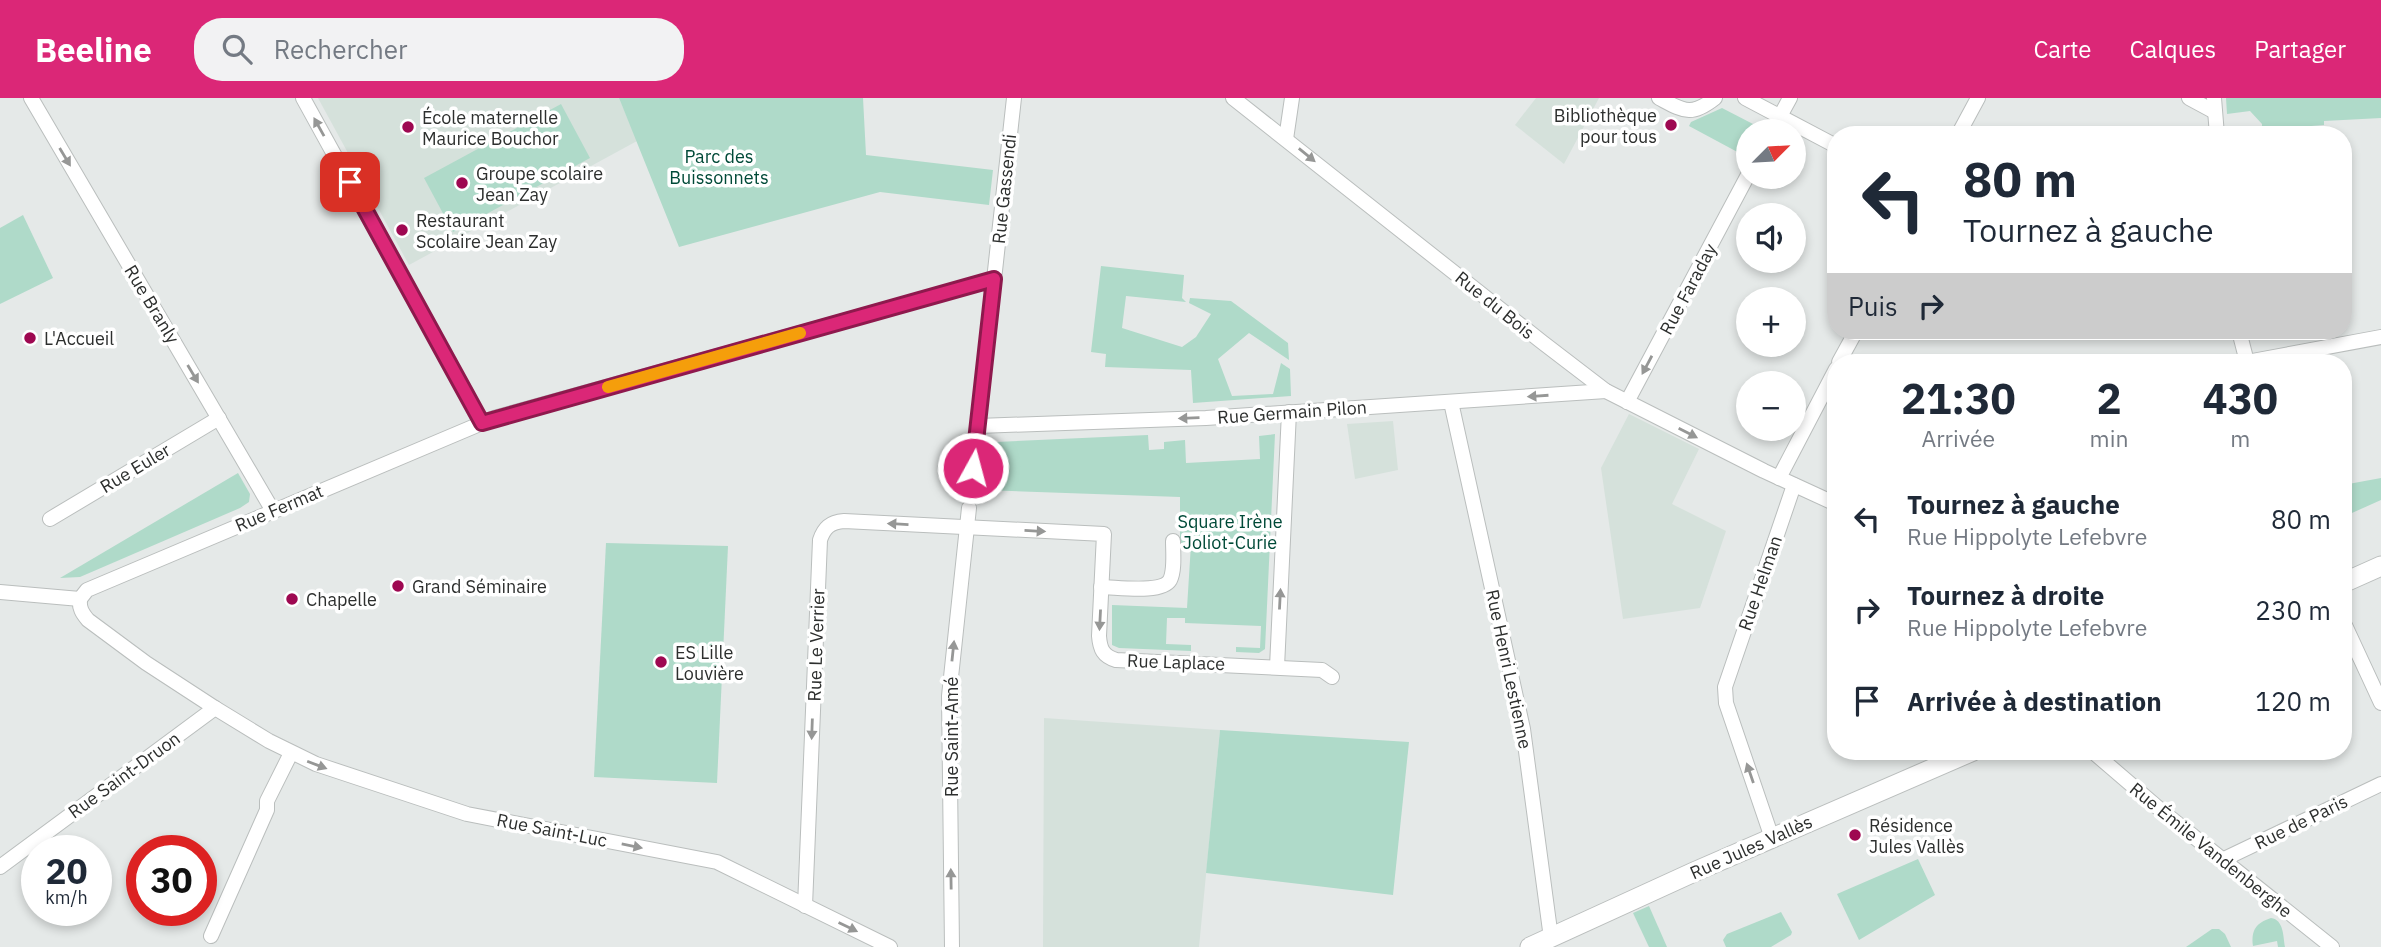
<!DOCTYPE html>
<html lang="fr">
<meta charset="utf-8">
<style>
:root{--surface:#fff;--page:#f2f2f3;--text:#1f2937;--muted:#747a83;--accent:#db2777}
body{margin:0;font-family:"IBM Plex Sans",sans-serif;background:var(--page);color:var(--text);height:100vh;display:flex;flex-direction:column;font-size:26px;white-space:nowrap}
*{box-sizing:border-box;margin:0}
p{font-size:23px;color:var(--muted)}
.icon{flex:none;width:38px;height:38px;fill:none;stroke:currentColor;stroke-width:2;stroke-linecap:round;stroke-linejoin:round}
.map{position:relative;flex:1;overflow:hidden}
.details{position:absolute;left:1827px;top:256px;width:525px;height:406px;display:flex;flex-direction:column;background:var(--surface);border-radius:28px;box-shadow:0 4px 10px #0003}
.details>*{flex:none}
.top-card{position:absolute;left:1827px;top:28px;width:525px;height:214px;border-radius:28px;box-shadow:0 4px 10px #0003;background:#fff;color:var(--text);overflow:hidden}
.needle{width:46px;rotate:66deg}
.fabs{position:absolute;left:1736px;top:21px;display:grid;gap:14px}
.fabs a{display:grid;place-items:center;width:70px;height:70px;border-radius:50%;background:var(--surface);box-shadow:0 4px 10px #0003;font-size:35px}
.speed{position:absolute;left:21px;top:737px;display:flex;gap:14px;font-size:35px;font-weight:700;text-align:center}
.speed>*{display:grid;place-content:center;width:91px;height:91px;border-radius:50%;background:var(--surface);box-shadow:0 4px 10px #0003;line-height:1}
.speed small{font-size:18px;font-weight:400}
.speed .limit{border:10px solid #d22;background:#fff;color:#111}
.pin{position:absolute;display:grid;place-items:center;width:60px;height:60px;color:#fff;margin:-30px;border-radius:14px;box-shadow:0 4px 10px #0006}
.me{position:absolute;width:77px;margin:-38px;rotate:7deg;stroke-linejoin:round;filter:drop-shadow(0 0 5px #0008)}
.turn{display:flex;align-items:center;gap:24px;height:147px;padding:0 21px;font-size:32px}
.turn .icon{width:91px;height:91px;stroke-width:2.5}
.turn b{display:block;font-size:49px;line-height:60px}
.then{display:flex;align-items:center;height:66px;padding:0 21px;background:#0003;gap:14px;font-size:26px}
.eta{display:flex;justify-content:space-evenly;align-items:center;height:119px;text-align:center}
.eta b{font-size:42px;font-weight:700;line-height:49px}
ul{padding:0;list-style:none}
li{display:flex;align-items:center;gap:21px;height:91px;padding:0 21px}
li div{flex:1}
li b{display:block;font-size:26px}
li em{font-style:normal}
header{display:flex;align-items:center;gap:42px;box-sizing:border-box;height:98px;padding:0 35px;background:var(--accent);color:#fff}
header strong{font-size:33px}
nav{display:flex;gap:38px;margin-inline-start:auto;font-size:24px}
.search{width:490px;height:63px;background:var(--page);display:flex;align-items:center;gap:18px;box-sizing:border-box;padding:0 24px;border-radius:28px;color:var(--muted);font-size:26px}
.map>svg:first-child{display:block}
.built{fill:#d5e1db}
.green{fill:#afdac9}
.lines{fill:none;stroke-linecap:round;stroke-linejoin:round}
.street-casing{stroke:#babebd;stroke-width:16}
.secondary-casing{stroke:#babebd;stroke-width:21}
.street{stroke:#fff;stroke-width:14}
.secondary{stroke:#fff;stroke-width:19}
.oneway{fill:#969796}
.route-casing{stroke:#8e194d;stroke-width:18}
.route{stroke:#db2777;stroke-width:12}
.slow{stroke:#f59e0b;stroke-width:12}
.poi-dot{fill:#9e0851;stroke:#fff;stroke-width:2.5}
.labels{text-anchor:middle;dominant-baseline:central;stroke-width:7;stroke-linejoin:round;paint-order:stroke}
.poi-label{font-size:18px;fill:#2d2f2e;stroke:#fff;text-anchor:start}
.park-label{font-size:18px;fill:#004a38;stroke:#fff}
.street-label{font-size:18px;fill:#2d2f2e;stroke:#fff}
</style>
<header>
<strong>Beeline</strong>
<div class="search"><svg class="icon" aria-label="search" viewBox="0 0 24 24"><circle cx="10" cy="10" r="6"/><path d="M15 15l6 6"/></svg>Rechercher</div>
<nav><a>Carte</a><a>Calques</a><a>Partager</a></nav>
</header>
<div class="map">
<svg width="2381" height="849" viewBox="0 0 2381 849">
<rect width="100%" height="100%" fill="#e5e9e8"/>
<g class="built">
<polygon points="318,0 619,0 637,43 409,167"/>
<polygon points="1536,0 1599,0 1564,66 1515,27"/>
<polygon points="1629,316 1699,351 1672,406 1726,433 1700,510 1623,521 1601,370"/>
<polygon points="1393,323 1398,372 1355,381 1347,326"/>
<polygon points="1044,620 1220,632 1199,849 1043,849"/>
</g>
<g class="green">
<polygon points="619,0 863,0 866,57 993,72 989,107 880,94 679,149"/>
<polygon points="2226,0 2381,0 2381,20 2324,23 2324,27 2262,32 2262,26 2250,13 2227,16"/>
<polygon points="561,6 590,60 453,134 424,80"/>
<polygon points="1722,10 1753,26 1756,32 1748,33 1748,47 1743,57 1689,28 1691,24"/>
<polygon points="23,117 53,180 0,206 0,130"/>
<polygon points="1101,168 1184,177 1182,200 1186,204 1126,198 1122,230 1182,249 1196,239 1211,216 1189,205 1190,200 1231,203 1288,245 1289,262 1249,235 1218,261 1232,298 1273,296 1281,265 1290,271 1291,298 1193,305 1191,272 1105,269 1106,256 1091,254"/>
<polygon points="1275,336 1265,551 1259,555 1236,554 1236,549 1260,550 1261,528 1185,525 1185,520 1167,520 1166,546 1191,547 1191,553 1119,550 1112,547 1112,507 1187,510 1191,446 1180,445 1180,399 984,392 989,349 996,344 1148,337 1149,352 1164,351 1164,344 1185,342 1186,365 1260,361 1259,338"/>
<polygon points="238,375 250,396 249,404 240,410 80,479 60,480"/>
<polygon points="2381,380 2381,402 2343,419 2343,387"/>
<polygon points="606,445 728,448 717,685 594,679"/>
<polygon points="1220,632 1409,644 1393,797 1206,775"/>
<polygon points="1918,761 1935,797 1859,842 1837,796"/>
<polygon points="1649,808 1667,849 1649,849 1633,815"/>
<polygon points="1781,814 1792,834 1791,837 1771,849 1726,849 1723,842 1727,836"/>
<path d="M2271,820c13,2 12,18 14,29h-7l-1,-6 -24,5c-2,-16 3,-23 18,-28z"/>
<polygon points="2212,831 2219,831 2225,836 2231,849 2186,849"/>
</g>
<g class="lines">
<g class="street-casing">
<g id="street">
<polyline points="31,0 273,413"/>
<polyline points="303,0 482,325"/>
<polyline points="1233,0 1542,244 1606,293 1764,373 1836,406"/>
<path d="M1659,0c25,13 32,19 56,0"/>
<polyline points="1745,0 1836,48"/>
<polyline points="2189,0 2215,14"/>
<polyline points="2214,0 2217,37"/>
<polyline points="1772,33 1790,0"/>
<polyline points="1958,37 1978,0"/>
<polyline points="1286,41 1292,0"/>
<polyline points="2239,233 2247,264"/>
<polyline points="1839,264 1856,233"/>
<polyline points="2247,264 2381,239"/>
<polyline points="1451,304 1523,631 1551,840"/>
<polyline points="1627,304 1748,77"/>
<polyline points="978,328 1206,320 1606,293"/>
<polyline points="1779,380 1836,271"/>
<polyline points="971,391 1014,0"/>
<polyline points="50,421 219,320"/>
<path d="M1101,489c16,0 61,7 69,-7 5,-10 3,-28 3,-39"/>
<polyline points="0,494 80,501"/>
<polyline points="80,501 87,492 494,320 994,181"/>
<path d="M80,501c-1,9 2,14 8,21l58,43 69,45 54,33 47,23 151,50 250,48 173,85"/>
<polyline points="2343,523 2381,605"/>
<polyline points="1277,569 1289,314"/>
<polyline points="2092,653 2163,714 2332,849"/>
<polyline points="1772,740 1726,605 1725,589 1794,387"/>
<polyline points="2222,762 2381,686"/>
<polyline points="0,769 215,610"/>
<path d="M805,808l15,-366c4,-12 10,-18 24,-19l260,13 -5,102c1,13 4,20 17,24l206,10 10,7"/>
<polyline points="211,838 267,712 267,703 291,655"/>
<polyline points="952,849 949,598 969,410"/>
</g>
</g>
<g class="secondary-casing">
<g id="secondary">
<polyline points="2343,485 2381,468"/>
<polyline points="1530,849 1694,774 1973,653"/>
</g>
</g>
<use href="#street" class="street"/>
<use href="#secondary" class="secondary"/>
</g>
<defs><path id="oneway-solid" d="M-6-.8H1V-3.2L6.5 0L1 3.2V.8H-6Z" transform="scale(1.75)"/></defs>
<g class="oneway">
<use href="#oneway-solid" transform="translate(319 29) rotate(-119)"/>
<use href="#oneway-solid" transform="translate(1307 57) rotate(39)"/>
<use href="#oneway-solid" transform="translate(65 59) rotate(59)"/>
<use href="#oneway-solid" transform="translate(1647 267) rotate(118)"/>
<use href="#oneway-solid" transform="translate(193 276) rotate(59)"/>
<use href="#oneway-solid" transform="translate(1538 298) rotate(176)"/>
<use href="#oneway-solid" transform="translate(1189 320) rotate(178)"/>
<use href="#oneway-solid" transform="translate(1688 335) rotate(27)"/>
<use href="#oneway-solid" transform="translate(898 426) rotate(-177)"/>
<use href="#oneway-solid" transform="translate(1035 433) rotate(3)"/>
<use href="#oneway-solid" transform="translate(1280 501) rotate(-87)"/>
<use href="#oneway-solid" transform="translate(1100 522) rotate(93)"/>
<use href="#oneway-solid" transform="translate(953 553) rotate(-84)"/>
<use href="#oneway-solid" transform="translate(812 631) rotate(92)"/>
<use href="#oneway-solid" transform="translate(317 667) rotate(21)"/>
<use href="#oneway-solid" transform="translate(1750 675) rotate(-109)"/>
<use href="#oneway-solid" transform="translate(632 748) rotate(11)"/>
<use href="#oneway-solid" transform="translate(951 781) rotate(-91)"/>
<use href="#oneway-solid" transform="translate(848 829) rotate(26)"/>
</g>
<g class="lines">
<g class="route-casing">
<polyline id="route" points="350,84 482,325 994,181 973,370"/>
</g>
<use href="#route" class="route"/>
<polyline class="slow" points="608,289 800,235"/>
</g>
<g class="poi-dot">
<circle cx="1671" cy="27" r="7"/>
<circle cx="408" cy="29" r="7"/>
<circle cx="462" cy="85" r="7"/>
<circle cx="402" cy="132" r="7"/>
<circle cx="30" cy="240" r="7"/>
<circle cx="398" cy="488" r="7"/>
<circle cx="292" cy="501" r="7"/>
<circle cx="661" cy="564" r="7"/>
<circle cx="1855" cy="737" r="7"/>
</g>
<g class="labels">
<g class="poi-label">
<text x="1657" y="17" text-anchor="end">Bibliothèque<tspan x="1657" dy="21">pour tous</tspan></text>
<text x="422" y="19">École maternelle<tspan x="422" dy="21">Maurice Bouchor</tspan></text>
<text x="476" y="75">Groupe scolaire<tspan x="476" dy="21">Jean Zay</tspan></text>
<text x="416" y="122">Restaurant<tspan x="416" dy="21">Scolaire Jean Zay</tspan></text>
<text x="44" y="240">L'Accueil</text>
<text x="412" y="488">Grand Séminaire</text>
<text x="306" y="501">Chapelle</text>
<text x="675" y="554">ES Lille<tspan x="675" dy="21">Louvière</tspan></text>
<text x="1869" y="727">Résidence<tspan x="1869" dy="21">Jules Vallès</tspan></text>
</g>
<g class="park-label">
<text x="719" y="58">Parc des<tspan x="719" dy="21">Buissonnets</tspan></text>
<text x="1230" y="423">Square Irène<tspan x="1230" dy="21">Joliot-Curie</tspan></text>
</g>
<g class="street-label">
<text transform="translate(1004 91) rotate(-84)">Rue Gassendi</text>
<text transform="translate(1688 191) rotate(-62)">Rue Faraday</text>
<text transform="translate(152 206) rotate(59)">Rue Branly</text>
<text transform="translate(1495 207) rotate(39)">Rue du Bois</text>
<text transform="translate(1292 314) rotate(-4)">Rue Germain Pilon</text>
<text transform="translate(135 370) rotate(-31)">Rue Euler</text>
<text transform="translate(279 410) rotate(-23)">Rue Fermat</text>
<text transform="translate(1760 485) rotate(-71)">Rue Helman</text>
<text transform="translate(816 547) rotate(-88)">Rue Le Verrier</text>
<text transform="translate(1176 564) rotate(2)">Rue Laplace</text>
<text transform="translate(1509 571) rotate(78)">Rue Henri Lestienne</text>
<text transform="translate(951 639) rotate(-90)">Rue Saint-Amé</text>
<text transform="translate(124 677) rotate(-36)">Rue Saint-Druon</text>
<text transform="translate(2301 724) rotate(-26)">Rue de Paris</text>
<text transform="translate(552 732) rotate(11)">Rue Saint-Luc</text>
<text transform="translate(1751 749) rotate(-24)">Rue Jules Vallès</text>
<text transform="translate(2211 752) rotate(39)">Rue Émile Vandenberghe</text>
</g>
</g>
</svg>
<div class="fabs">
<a><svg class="needle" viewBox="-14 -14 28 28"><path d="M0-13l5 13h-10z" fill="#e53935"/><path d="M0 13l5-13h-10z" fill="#747a83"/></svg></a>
<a><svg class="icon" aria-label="sound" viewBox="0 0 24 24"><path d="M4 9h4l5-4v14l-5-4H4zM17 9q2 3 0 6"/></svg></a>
<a>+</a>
<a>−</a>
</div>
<div class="speed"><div>20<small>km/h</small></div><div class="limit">30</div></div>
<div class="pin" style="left:350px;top:84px;background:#d93025"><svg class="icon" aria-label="arrive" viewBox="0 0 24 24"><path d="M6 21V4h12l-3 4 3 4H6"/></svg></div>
<svg class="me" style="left:973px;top:370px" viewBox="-20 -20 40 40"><circle r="17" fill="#db2777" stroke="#fff" stroke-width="3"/><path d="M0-11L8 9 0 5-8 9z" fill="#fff"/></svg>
<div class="top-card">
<div class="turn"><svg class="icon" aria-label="left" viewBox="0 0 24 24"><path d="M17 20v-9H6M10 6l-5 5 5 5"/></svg><div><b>80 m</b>Tournez à gauche</div></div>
<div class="then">Puis<svg class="icon" aria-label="right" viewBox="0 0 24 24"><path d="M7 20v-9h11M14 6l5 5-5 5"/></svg></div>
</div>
<section class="details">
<div class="eta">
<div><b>21:30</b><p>Arrivée</p></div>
<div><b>2</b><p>min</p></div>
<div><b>430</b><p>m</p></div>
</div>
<ul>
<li><svg class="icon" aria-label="left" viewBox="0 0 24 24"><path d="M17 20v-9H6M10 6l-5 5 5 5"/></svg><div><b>Tournez à gauche</b><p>Rue Hippolyte Lefebvre</p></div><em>80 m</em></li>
<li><svg class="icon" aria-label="right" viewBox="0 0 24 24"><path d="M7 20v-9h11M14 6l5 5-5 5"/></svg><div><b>Tournez à droite</b><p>Rue Hippolyte Lefebvre</p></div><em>230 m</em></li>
<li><svg class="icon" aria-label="arrive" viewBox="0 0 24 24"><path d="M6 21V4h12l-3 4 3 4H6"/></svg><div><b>Arrivée à destination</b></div><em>120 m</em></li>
</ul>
</section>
</div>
